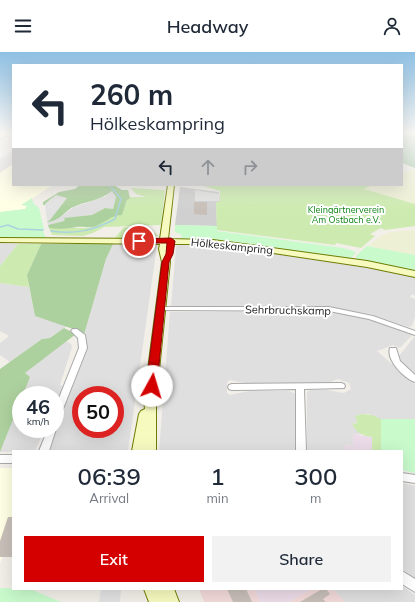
<!DOCTYPE html>
<meta charset="utf-8">
<style>
:root{--surface:#fff;--page:#f2f2f3;--text:#1f2937;--muted:#747a83;--accent:#d40000}
body{margin:0;font-family:Mulish,sans-serif;background:var(--page);color:var(--text);height:100vh;display:flex;flex-direction:column;font-size:15px;white-space:nowrap}
*{box-sizing:border-box;margin:0}
p{font-size:13px;color:var(--muted)}
.icon{flex:none;width:22px;height:22px;fill:none;stroke:currentColor;stroke-width:2;stroke-linecap:round;stroke-linejoin:round}
.map{position:relative;flex:1;overflow:hidden}
.panel{position:absolute;left:12px;top:398px;width:391px;height:140px;display:flex;flex-direction:column;background:var(--surface);border-radius:0px;box-shadow:0 4px 16px #0002}
.panel>*{flex:none}
.banner{position:absolute;left:12px;top:12px;width:391px;height:122px;border-radius:0px;box-shadow:0 4px 16px #0002;background:#fff;color:var(--text);overflow:hidden}
.speed{position:absolute;left:12px;top:334px;display:flex;gap:8px;font-size:20px;font-weight:700;text-align:center}
.speed>*{display:grid;place-content:center;width:52px;height:52px;border-radius:50%;background:var(--surface);box-shadow:0 4px 16px #0002;line-height:1}
.speed small{font-size:10px;font-weight:400}
.speed .limit{border:6px solid #d22;background:#fff;color:#111}
.pin{position:absolute;display:grid;place-items:center;width:34px;height:34px;color:#fff;margin:-17px;border:2px solid #fff;border-radius:50%;box-shadow:0 1px 4px #0007}
.me{position:absolute;width:44px;margin:-22px;rotate:6deg;stroke-linejoin:round;filter:drop-shadow(0 0 3px #0008)}
.turn{display:flex;align-items:center;gap:14px;height:84px;padding:0 12px;font-size:18px}
.turn .icon{width:52px;height:52px;stroke-width:2.5}
.turn b{display:block;font-size:28px;line-height:34px}
.lanes{display:flex;align-items:center;height:38px;padding:0 12px;background:#0003;justify-content:center;gap:20px;direction:ltr}
.lanes .off{opacity:.35}
.eta{display:flex;justify-content:space-evenly;align-items:center;height:68px;text-align:center}
.eta b{font-size:24px;font-weight:600;line-height:28px}
.cta{display:flex;gap:8px;margin-top:auto;padding:8px 12px}
.cta a{flex:1;height:46px;border-radius:0px;background:var(--accent);color:#fff;font-size:16px;font-weight:600;line-height:46px;text-align:center}
.cta a+a{background:var(--page);color:var(--text)}
header{display:flex;justify-content:space-between;align-items:center;height:52px;padding:0 12px;background:var(--surface);font-size:18px;font-weight:600}
.map>svg:first-child{display:block}
.residential{fill:#e0dfdf;fill-rule:evenodd}
.commercial{fill:#f2dad9}
.industrial{fill:#ebdbe8}
.education{fill:#ffffe5}
.religious{fill:#d0d0d0}
.farmland{fill:#eef0d5}
.grass{fill:#cdebb0}
.forest{fill:#add19e}
.cemetery{fill:#aacbaf}
.park{fill:#c8facc}
.parking{fill:#e2e2e2}
.lines{fill:none;stroke-linecap:round;stroke-linejoin:round}
.stream-far1{stroke:#aad3df;stroke-width:1}
.stream{stroke:#aad3df;stroke-width:1.5}
.building{fill:#c7bfb8}
.minor-casing{stroke:#a9a9a9;stroke-width:2}
.secondary-casing{stroke:#707d05;stroke-width:2}
.minor{fill:#fff;fill-rule:evenodd}
.secondary{fill:#f7fabf;fill-rule:evenodd}
.route{fill:#d40000;stroke:#8a0000}
.labels{text-anchor:middle;dominant-baseline:central;stroke-width:4;stroke-linejoin:round;paint-order:stroke}
.far-park-label{font-size:9px;fill:#0c8416;stroke:#fff}
.street-label{font-size:11px;fill:#222;stroke:#fff}
</style>
<header><svg class="icon" aria-label="menu" viewBox="0 0 24 24"><path d="M4 6h16M4 12h16M4 18h16"/></svg>Headway<svg class="icon" aria-label="person" viewBox="0 0 24 24"><circle cx="12" cy="8" r="4"/><path d="M4 21q1-7 8-7t8 7"/></svg></header>
<div class="map">
<svg width="415" height="550" viewBox="0 0 415 550">
<rect width="100%" height="100%" fill="#f2efe9"/>
<g class="residential">
<polygon points="13,99 13,112 0,121 0,107"/>
<polygon points="112,139 116,145 113,157 105,156 92,163 64,166 65,167 64,169 48,173 47,170 63,163 74,155 105,145"/>
<polygon points="0,191 18,192 0,214"/>
<path d="M113,192l44,1 -29,206h-78l56,-192zM81,343h34v34h-34z"/>
<polygon points="178,192 229,194 363,214 415,225 415,244 412,242 410,245 415,247 415,265 412,274 408,275 371,262 334,256 171,255 176,195"/>
<polygon points="0,231 29,235 35,264 67,274 50,286 42,287 10,310 0,303 0,291 9,284 0,279"/>
<polygon points="315,259 349,262 373,268 413,282 400,296 393,293 377,299 415,332 415,367 379,367 369,362 360,362 354,375 362,382 353,383 353,394 345,393 345,399 307,399 307,340 310,338 327,338 344,341 351,337 349,331 338,327 325,332 249,332 230,328 227,330 227,341 230,343 249,339 288,339 294,341 296,344 295,399 159,399 170,260"/>
<polygon points="415,284 415,323 400,309 399,304"/>
<polygon points="66,289 71,292 72,295 60,333 64,335 55,357 55,343 22,343 29,325 25,321"/>
<polygon points="21,347 21,377 48,377 46,381 43,381 35,399 0,400"/>
<polygon points="402,431 415,434 415,526 402,517"/>
<polygon points="402,534 415,543 415,550 345,550 333,537 402,537"/>
</g>
<g class="commercial">
<polygon points="199,537 254,537 260,550 204,550"/>
<polygon points="311,537 333,537 345,550 289,550"/>
</g>
<g class="industrial">
<polygon points="353,382 372,385 372,399 345,399 345,393 353,394"/>
<polygon points="254,537 311,537 289,550 260,550"/>
</g>
<g class="education">
<polygon points="13,112 13,133 53,133 24,152 22,153 27,154 25,157 0,160 0,121"/>
<polygon points="0,416 13,416 13,505 2,505 0,511"/>
</g>
<polygon class="religious" points="180,135 219,140 220,150 216,150 217,174 175,173"/>
<g class="farmland">
<polygon points="415,117 415,152 363,137 372,133 402,133 402,121"/>
<polygon points="415,178 415,203 368,194 381,184 390,180"/>
</g>
<g class="grass">
<polygon points="200,133 372,133 364,137 415,152 415,174 385,178 381,176 370,182 375,184 361,196 336,191 335,193 217,178 216,150 220,149 220,139"/>
<polygon points="131,136 165,138 161,173 104,175 93,181 83,184 52,183 49,176 90,176 110,164 122,163 127,148 130,145 146,145 136,142"/>
<polygon points="124,175 148,176 159,184 155,184 155,187 114,187"/>
<polygon points="18,192 41,192 27,223 29,235 0,231 0,214"/>
<path d="M362,362l10,1 9,4v32h-9v-14c-9,-1 -17,-5 -20,-14l4,1 1,-4 -2,-4z"/>
</g>
<g class="forest">
<path d="M80,133h34l8,5h6l2,8 -3,2 -5,15c-12,0 -18,9 -29,12 -6,1 -10,-1 -16,0 -10,2 -18,2 -28,1l-1,-3 16,-4 1,-2 -2,-1 29,-3 13,-7 8,1 3,-12 -4,-6c-12,10 -27,10 -41,17 -7,5 -14,14 -24,14l20,-24h-15l-7,7h-2v-3l16,-10 16,-3z"/>
<polygon points="41,192 113,192 106,207 83,286 76,278 35,264 27,223"/>
<polygon points="64,276 76,282 25,321 30,325 0,400 0,317 42,287 50,286"/>
</g>
<polygon class="cemetery" points="402,81 415,81 415,116 402,111"/>
<g class="park">
<polygon points="32,146 33,151 39,156 44,177 43,179 46,187 0,186 0,160 25,157 27,154 21,153"/>
<polygon points="175,173 217,174 217,179 343,196 356,200 350,208 230,190 181,186 182,183 175,180"/>
<polygon points="367,194 415,203 415,220 356,208 356,204"/>
<polygon points="381,367 415,367 415,421 402,418 402,399 381,399"/>
<polygon points="0,536 30,537 61,550 0,550"/>
</g>
<g class="parking">
<polygon points="195,138 219,142 219,149 195,149"/>
<polygon points="56,143 67,146 50,168 47,169 45,152"/>
<polygon points="101,537 121,537 120,550 99,550"/>
</g>
<g class="lines">
<polyline class="stream-far1" points="107,133 114,138"/>
<g class="stream">
<polyline points="0,175 8,173 18,177 43,178"/>
<path d="M51,179c24,4 43,-1 64,-12l6,-20 -8,-10"/>
</g>
</g>
<g class="building">
<polygon points="194,150 207,150 207,163 194,162"/>
<polygon points="8,465 13,465 13,505 0,505 0,489"/>
<polygon points="227,537 246,537 252,550 233,550"/>
<polygon points="322,537 326,537 330,542 323,547 326,550 300,550"/>
</g>
<g class="lines">
<g class="minor-casing">
<g id="minor">
<polygon points="5,81 10,81 0,87 0,84"/>
<polygon points="160,255 329,255 373,264 415,279 415,283 369,267 329,259 158,258 157,257"/>
<polygon points="73,277 77,277 85,283 87,296 59,367 58,369 55,370 55,356 79,296 78,286 71,279"/>
<path d="M390,296h6l4,13 15,14v7c-11,-4 -29,-22 -25,-34z"/>
<polygon points="341,331 344,332 345,334 344,336 304,337 306,399 296,399 296,337 232,338 229,337 228,335 229,333 232,332"/>
<polygon points="55,375 56,377 49,399 39,399 48,377 55,377"/>
<rect x="0" y="403" width="13" height="8"/>
<polygon points="402,421 415,423 415,431 402,429"/>
<polygon points="402,519 415,527 415,540 402,532"/>
</g>
</g>
<g class="secondary-casing">
<g id="secondary">
<polygon points="168,133 174,133 168,187 213,188 367,209 415,219 415,225 367,215 213,192 168,192 167,197 170,210 156,348 156,399 132,399 139,362 141,359 145,357 144,348 162,210 159,197 160,192 0,190 0,186 160,187"/>
<polygon points="144,537 174,537 179,550 149,550"/>
</g>
</g>
<use href="#minor" class="minor"/>
<use href="#secondary" class="secondary"/>
</g>
<linearGradient id="sky" x2="0" y2="1"><stop stop-color="#8fc0e4"/><stop offset="0.51" stop-color="#f9f8f5"/><stop offset="1" stop-color="#f9f8f5" stop-opacity="0"/></linearGradient>
<rect width="415" height="158" fill="url(#sky)"/>
<polygon class="route" points="171,186 175,189 173,202 169,210 157,334 152,337 146,334 162,210 166,202 167,191 139,191 136,189 139,187"/>
<g class="labels">
<g class="far-park-label">
<text x="346" y="157">Kleingärtnerverein<tspan x="346" dy="10">Am Ostbach e.V.</tspan></text>
</g>
<g class="street-label">
<text transform="translate(232 194) rotate(6)">Hölkeskampring</text>
<text transform="translate(288 258) rotate(1)">Sehrbruchskamp</text>
</g>
</g>
</svg>
<div class="speed"><div>46<small>km/h</small></div><div class="limit">50</div></div>
<div class="pin" style="left:139px;top:189px;background:#d93025"><svg class="icon" aria-label="arrive" viewBox="0 0 24 24"><path d="M6 21V4h12l-3 4 3 4H6"/></svg></div>
<svg class="me" style="left:152px;top:334px" viewBox="-20 -20 40 40"><circle r="19" fill="#fff"/><path d="M0-13L10 11 0 6-10 11z" fill="#d40000"/></svg>
<div class="banner">
<div class="turn"><svg class="icon" aria-label="left" viewBox="0 0 24 24"><path d="M17 20v-9H6M10 6l-5 5 5 5"/></svg><div><b>260 m</b>Hölkeskampring</div></div>
<div class="lanes"><svg class="icon" aria-label="left" viewBox="0 0 24 24"><path d="M17 20v-9H6M10 6l-5 5 5 5"/></svg><svg class="icon off" aria-label="ahead" viewBox="0 0 24 24"><path d="M12 20V5M6 11l6-6 6 6"/></svg><svg class="icon off" aria-label="right" viewBox="0 0 24 24"><path d="M7 20v-9h11M14 6l5 5-5 5"/></svg></div>
</div>
<section class="panel">
<div class="eta">
<div><b>06:39</b><p>Arrival</p></div>
<div><b>1</b><p>min</p></div>
<div><b>300</b><p>m</p></div>
</div>
<div class="cta"><a>Exit</a><a>Share</a></div>
</section>
</div>
